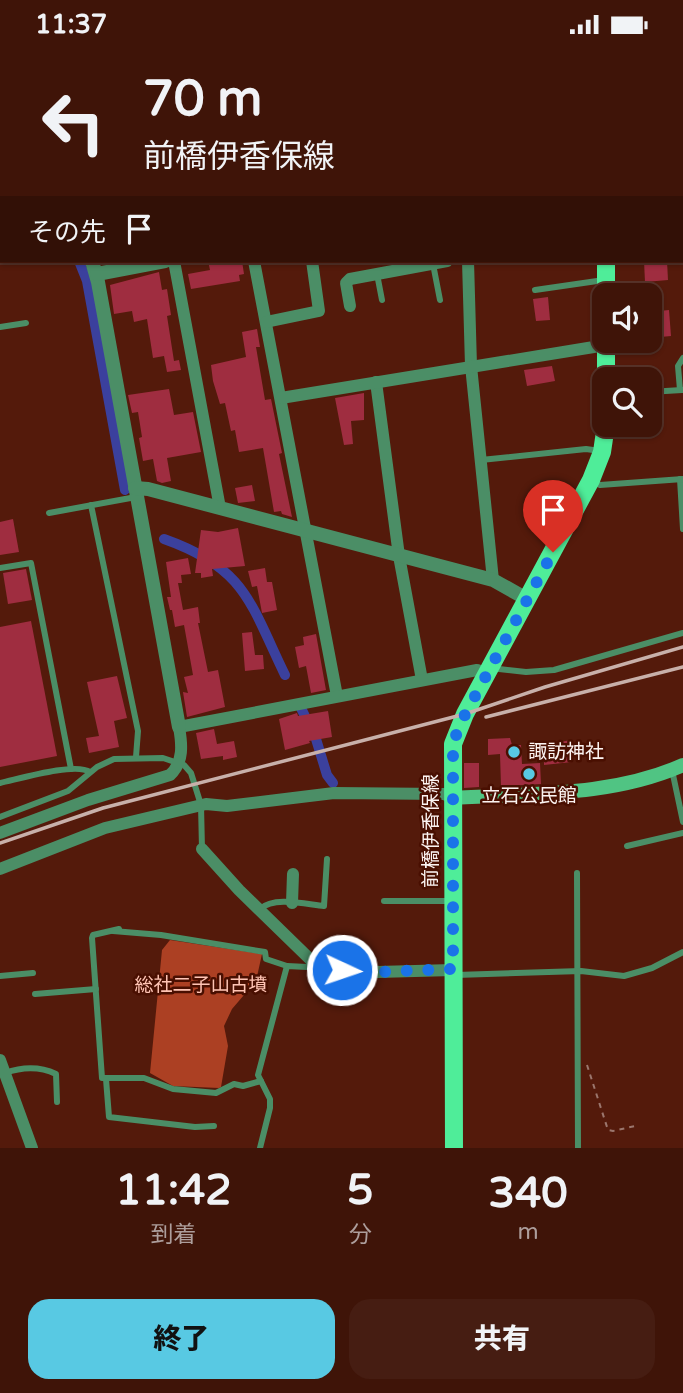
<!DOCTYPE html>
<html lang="ja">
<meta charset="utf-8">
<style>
:root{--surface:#3f1408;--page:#461d12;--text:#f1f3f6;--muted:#ad9e9c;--line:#583329;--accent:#58c9e3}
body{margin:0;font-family:"Varela Round","Noto Sans JP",sans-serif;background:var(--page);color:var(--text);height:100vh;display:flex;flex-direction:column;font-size:26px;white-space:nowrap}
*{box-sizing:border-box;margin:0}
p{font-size:23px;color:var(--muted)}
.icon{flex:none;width:38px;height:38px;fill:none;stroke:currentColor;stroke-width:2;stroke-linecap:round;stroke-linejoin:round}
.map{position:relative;height:1099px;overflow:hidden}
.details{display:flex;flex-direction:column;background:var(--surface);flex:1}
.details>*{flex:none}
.hud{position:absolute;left:0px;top:0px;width:684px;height:214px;box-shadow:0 2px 5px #0004,0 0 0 2px var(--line);background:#3f1408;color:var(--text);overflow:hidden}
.buttons{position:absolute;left:592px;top:234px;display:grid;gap:14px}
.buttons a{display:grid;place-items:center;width:70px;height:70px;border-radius:14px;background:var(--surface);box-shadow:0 2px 5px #0004,0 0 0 2px var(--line);font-size:35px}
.pin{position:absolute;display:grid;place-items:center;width:60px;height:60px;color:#fff;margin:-72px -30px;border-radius:50% 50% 50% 0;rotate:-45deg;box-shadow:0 0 7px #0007}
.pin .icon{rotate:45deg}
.me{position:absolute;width:77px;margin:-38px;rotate:93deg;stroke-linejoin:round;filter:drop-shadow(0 0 5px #0008)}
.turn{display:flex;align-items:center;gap:24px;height:147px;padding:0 28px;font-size:32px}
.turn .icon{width:91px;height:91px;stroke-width:2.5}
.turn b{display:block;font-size:49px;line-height:60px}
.then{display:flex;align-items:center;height:66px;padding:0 28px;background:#0003;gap:14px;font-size:26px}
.eta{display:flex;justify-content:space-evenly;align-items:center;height:119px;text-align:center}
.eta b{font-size:42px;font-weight:800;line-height:49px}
.action{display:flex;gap:14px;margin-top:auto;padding:14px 28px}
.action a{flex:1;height:80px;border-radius:21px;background:var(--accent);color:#111;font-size:28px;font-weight:800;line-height:80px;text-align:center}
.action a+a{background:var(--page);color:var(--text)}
.status{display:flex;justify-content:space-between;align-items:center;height:49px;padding:0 35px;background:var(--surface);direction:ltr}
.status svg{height:19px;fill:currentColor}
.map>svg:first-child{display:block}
.forest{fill:#ac4023}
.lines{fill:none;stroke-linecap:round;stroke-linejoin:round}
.canal{stroke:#3b409d;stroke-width:10}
.building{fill:#9f2d40}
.path{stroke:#9b766d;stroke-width:2;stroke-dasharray:5 5;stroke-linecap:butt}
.service{stroke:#4b8e66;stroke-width:6}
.minor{stroke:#4b8e66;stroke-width:12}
.tertiary{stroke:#4b8e66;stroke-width:14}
.secondary{stroke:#50c483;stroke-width:14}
.primary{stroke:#4fed99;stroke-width:18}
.rail{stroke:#c8b0aa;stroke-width:3.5}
.route{stroke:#1a73e8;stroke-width:12;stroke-dasharray:0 21.6}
.poi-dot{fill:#58c9e3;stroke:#490f01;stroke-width:2.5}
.labels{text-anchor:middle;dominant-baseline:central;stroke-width:5;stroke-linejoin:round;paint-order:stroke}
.poi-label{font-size:19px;fill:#fbf3f1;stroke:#490f01;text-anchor:start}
.street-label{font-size:19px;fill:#fbf3f1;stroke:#490f01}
.park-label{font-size:19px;fill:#ffc4b4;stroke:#490f01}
</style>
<div class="status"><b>11:37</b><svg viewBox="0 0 49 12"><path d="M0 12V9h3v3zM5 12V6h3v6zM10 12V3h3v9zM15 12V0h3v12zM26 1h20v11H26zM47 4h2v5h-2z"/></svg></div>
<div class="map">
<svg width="683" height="1099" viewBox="0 0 683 1099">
<rect width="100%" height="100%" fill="#541a0b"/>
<polygon class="forest" points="170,891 262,905 256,932 232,960 224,977 228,997 221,1038 219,1039 173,1037 150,1024 162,901"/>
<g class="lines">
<g class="canal">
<polyline points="79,212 87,232 125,441"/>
<path d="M164,490c82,29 86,64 121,136"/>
<polyline points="300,657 316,690 327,726 333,734"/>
</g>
</g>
<g class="building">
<polygon points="208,212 242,212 244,225 239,226 240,232 191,240 188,225 210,221"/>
<polygon points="644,212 667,212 668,231 645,233"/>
<polygon points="159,223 162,241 167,240 171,266 167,267 174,312 179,311 181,321 167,323 164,307 153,309 147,270 134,273 132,262 114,265 110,236"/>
<polygon points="548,248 550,271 536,272 533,250"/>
<polygon points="669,261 671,287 650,289 649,263"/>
<polygon points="257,280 260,298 256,298 265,351 271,350 282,404 279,405 292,468 282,465 281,462 274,463 263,399 239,403 235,381 231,382 225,354 220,355 213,332 211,316 246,308 242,283"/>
<polygon points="552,317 555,332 527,337 524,321"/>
<polygon points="169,340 174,366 193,363 201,403 167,409 171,432 162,434 157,432 153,410 143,412 139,389 142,388 138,363 132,364 128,346"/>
<polygon points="364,344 364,371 351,372 353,395 344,396 335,349"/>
<polygon points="252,436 255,452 238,454 235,439"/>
<polygon points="13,470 19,503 0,506 0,473"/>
<polygon points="238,479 245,517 212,520 213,527 201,529 201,524 195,524 201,481 218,483"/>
<polygon points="188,509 191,525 181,526 182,534 178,534 183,561 198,558 200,574 198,574 208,623 218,621 225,658 187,668 183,643 188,644 184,628 193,626 184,576 175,578 172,561 170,561 167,548 171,548 166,513"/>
<polygon points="265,519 267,533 272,533 277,561 262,564 257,537 252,538 248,522"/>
<polygon points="26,520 32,551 8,555 3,524"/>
<polygon points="31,572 57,707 0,718 0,578"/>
<polygon points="252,583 255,606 263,606 264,620 245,622 242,584"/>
<polygon points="316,585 326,641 311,644 306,617 299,619 295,598 304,596 303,588"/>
<polygon points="117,627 127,669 114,672 119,698 89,704 86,689 99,687 87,633"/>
<polygon points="328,662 332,688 309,692 310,694 285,701 279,670 297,664 298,667"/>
<polygon points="214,680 217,695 234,692 237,708 223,711 223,707 201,710 196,684"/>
<polygon points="510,689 512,696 521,696 522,715 540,714 541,735 501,737 500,705 488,706 488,690"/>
<polygon points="571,691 572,713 544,716 544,696"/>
<polygon points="464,714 479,714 479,738 464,739"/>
</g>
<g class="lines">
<polyline class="path" points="587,1016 608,1081 613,1082 635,1077"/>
<g class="service">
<polyline points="433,215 440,251"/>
<polyline points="377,225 382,251"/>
<polyline points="535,241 604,231"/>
<polyline points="0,278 26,274"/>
<polyline points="680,341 678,317 683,309"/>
<polyline points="649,343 682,341"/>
<polyline points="481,411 586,400 600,402"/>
<polyline points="680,430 683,480"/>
<polyline points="592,432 600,436 683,430"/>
<polyline points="91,456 138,682 136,708"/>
<polyline points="49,464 136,448"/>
<polyline points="0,519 31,514 71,720"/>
<polyline points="492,617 499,620 526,623 554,621 683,584"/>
<polyline points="672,721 683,773"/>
<path d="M0,734c19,-4 75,-21 90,-11"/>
<polyline points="0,768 68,742 97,718 114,710 163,709 184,716 191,724 201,756 202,800"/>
<polyline points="627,797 683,784"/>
<polyline points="577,824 578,1099"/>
<polyline points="384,852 451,852"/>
<path d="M260,860c14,-13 45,-5 64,-3l3,-47"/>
<polyline points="119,880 93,886 92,889 102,1029 144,1029 173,1040 216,1044 234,1035 243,1037 261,1032"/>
<polyline points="113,882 161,886 265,903 266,910 287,917"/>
<polyline points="456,926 581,922 624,927 652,919 683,903"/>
<polyline points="0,927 33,924"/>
<polyline points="35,945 96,940"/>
<path d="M5,1024c17,-6 34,-7 51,1l1,28"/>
<polyline points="106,1030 109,1068 195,1078 214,1077"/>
<polyline points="260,1099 270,1059 270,1050 258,1026 287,917 307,918 311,913"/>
</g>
<g class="minor">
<polyline points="434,0 434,2"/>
<polyline points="174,212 220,459"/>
<polyline points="254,212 337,647"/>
<polyline points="468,212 471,317 493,531"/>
<polyline points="350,257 346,234 350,230 447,212"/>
<polyline points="266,273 319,262 312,212"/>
<polyline points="376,333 399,507 422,631"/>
<polyline points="281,349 606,296"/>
<path d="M0,784l88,-33 82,-25c14,-13 12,-31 9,-48l298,-57 11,4"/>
<polyline points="202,800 239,841 316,916 342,921 377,923 453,921"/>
<polyline points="0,820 105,779 206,755 227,757 334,744 444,745 452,749"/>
<polyline points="292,854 293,825"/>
<polyline points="0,1011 32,1099"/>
</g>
<g class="tertiary">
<polyline points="26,0 26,2"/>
<polyline points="214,2 219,0"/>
<polyline points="0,82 2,82"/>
<polyline points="682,137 683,137"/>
<polyline points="92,212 98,233 179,678"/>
<polyline points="97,225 165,212"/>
<polyline points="135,439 148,440 493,531 527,550"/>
</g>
<path class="secondary" d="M452,749c77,-5 159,-1 231,-33"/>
<g class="primary">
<polyline points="607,2 607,0"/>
<polyline points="606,247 606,212"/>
<polyline points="606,292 606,331"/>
<polyline points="454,1099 453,695 465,665 591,431 602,403 606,376"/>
</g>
<g class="rail">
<polyline points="486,668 683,618"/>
<polyline points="0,794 103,759 465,665 545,638 683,598"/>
</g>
</g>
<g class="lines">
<polyline class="route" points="342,921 377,923 453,920 453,695 460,675 553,503"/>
</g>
<g class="poi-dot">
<circle cx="514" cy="703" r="7"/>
<circle cx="529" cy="725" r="7"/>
</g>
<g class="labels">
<g class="poi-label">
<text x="528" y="703">諏訪神社</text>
<text x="529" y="747" text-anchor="middle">立石公民館</text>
</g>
<g class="street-label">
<text transform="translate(431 782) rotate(-90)">前橋伊香保線</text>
</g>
<g class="park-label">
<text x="201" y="936">総社二子山古墳</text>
</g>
</g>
</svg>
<div class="buttons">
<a><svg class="icon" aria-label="sound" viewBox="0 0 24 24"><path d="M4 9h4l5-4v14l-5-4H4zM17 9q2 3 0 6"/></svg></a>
<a><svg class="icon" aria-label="search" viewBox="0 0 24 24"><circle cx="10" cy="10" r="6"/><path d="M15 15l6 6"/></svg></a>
</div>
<div class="pin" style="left:553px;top:503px;background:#d93025"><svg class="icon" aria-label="arrive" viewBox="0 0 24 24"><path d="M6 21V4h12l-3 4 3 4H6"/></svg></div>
<svg class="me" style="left:342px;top:921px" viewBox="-20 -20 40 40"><circle r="17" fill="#1a73e8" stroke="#fff" stroke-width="3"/><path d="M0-11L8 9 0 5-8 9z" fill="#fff"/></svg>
<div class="hud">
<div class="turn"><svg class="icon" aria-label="left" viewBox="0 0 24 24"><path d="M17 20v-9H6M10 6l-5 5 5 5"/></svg><div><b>70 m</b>前橋伊香保線</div></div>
<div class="then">その先<svg class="icon" aria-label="arrive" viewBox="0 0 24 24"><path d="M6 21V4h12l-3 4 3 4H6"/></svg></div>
</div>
</div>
<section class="details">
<div class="eta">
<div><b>11:42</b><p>到着</p></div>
<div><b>5</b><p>分</p></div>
<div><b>340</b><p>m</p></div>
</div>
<div class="action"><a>終了</a><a>共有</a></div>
</section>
